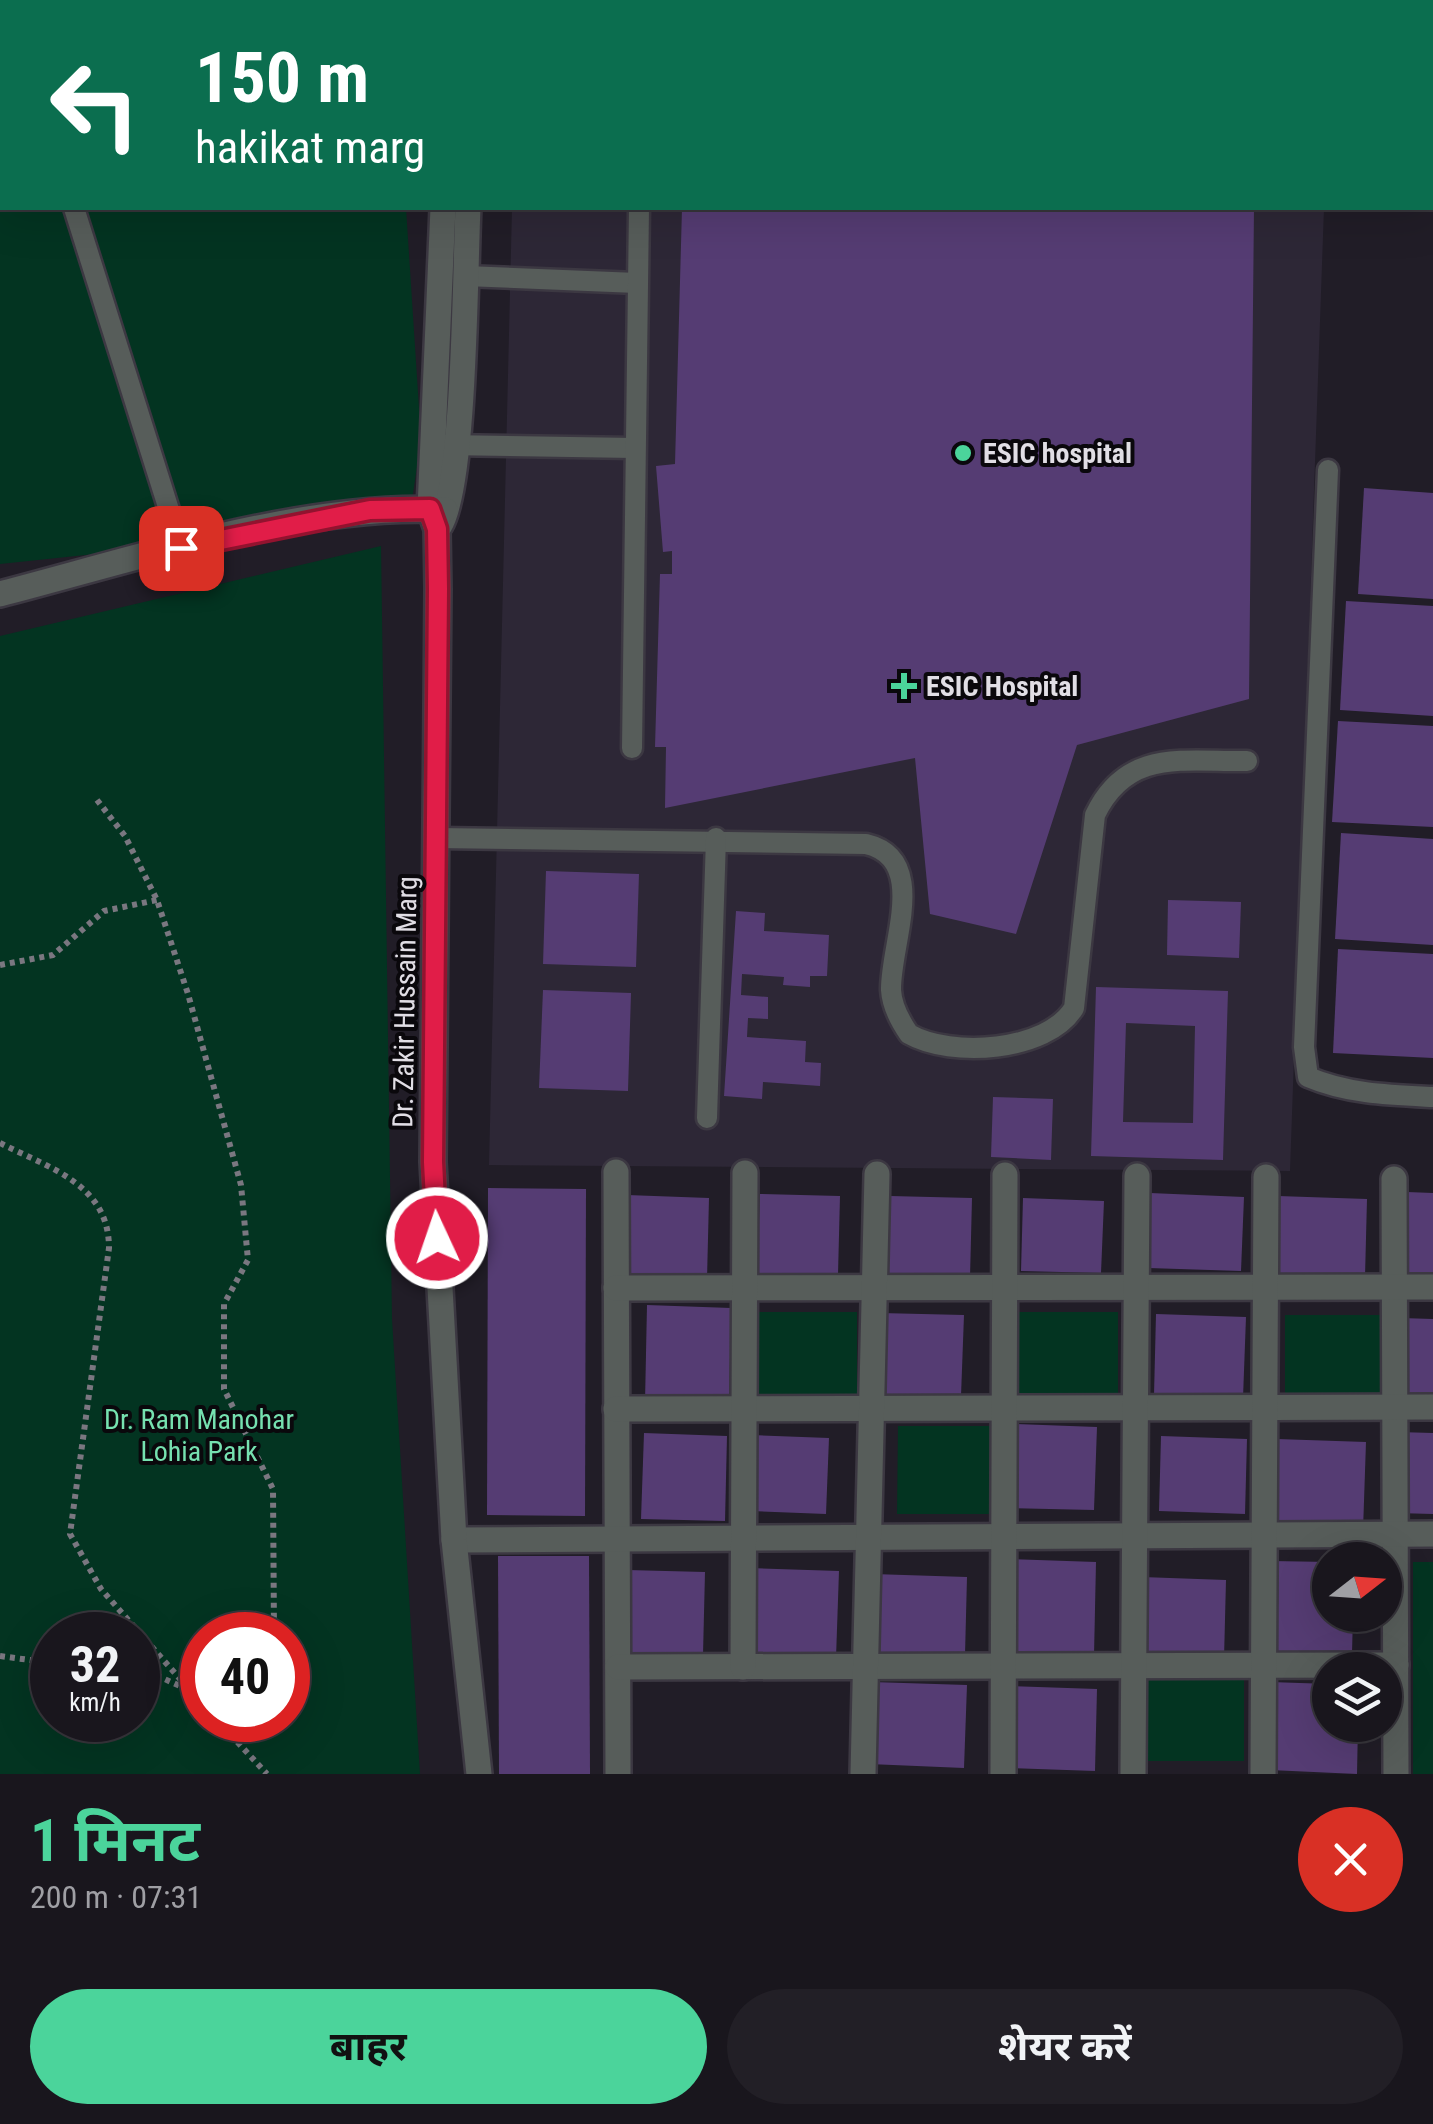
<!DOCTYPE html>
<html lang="hi">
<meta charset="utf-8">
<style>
:root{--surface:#19161d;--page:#221f26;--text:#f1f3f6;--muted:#9f9fa4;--line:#37353b;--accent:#4bd49b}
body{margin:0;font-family:"Roboto Condensed","Noto Sans Devanagari",sans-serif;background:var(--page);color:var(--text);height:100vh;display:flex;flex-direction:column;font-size:38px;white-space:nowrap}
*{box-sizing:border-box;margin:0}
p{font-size:32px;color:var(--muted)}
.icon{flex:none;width:55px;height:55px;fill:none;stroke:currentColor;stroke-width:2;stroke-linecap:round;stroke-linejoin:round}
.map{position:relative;height:1774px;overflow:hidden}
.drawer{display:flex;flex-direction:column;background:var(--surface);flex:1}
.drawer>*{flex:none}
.hud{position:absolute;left:0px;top:0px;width:1435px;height:210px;box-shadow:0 10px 40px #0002,0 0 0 2px var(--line);background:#0b6e4f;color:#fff;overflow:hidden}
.needle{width:65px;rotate:73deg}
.controls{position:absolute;left:1312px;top:1542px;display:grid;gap:20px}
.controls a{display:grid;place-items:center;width:90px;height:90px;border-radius:50%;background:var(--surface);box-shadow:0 10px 40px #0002,0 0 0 2px var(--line);font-size:50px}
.speed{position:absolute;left:30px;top:1612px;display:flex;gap:20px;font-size:50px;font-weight:700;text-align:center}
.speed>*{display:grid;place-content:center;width:130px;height:130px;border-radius:50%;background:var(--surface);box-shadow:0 10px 40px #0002,0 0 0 2px var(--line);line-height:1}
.speed small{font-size:25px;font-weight:400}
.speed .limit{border:15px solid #d22;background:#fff;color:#111}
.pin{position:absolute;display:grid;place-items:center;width:85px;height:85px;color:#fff;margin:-42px;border-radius:20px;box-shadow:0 5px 15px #0006}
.me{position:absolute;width:110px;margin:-55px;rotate:357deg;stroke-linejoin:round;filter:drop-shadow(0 0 8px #0008)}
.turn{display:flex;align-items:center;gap:35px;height:210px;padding:0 30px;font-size:45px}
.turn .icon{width:130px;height:130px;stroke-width:2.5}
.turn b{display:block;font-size:70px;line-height:85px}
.round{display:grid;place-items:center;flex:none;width:105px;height:105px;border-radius:52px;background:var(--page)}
.overview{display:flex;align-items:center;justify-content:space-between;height:170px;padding:0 30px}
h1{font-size:60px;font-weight:700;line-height:75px;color:var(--accent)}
.cta{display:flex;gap:20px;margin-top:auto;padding:20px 30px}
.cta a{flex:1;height:115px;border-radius:60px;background:var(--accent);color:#111;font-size:40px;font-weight:700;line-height:115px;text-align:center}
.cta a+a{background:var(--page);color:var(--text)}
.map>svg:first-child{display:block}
.built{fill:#2d2736}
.green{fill:#033421;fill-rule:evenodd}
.building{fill:#553c73;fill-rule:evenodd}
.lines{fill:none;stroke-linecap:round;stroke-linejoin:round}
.service-casing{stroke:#3c3842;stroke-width:25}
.minor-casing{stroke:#3c3842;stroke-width:30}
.tertiary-casing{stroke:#3c3842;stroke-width:30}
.path{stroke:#7a7780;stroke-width:6;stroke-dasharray:5 5;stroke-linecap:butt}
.service{stroke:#575d5a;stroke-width:20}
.minor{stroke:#575d5a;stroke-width:25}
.tertiary{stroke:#575d5a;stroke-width:25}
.route-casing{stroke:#92132f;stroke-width:25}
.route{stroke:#e11d48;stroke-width:18}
.poi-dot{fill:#4bd49b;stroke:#0a080c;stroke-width:4}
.labels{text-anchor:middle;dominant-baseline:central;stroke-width:8;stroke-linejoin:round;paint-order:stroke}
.poi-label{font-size:28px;font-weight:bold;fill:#e1dee5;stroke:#0a080c;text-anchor:start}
.street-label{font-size:28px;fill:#e1dee5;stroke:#0a080c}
.park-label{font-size:28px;fill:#76e1b0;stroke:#0a080c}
</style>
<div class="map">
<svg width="1433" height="1774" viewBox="0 0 1433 1774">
<rect width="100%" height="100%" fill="#211d27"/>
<polygon class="built" points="512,208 1324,208 1290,1171 489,1165"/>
<g class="green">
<polygon points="0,63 2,208 406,208 421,439 409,521 0,564"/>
<path d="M381,546l11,773 28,455h-420v-1138zM52,1635h86v85h-86zM288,1635v85h-86v-85z"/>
<rect x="757" y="1312" width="100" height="89"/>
<polygon points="1019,1312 1118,1312 1118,1401 1019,1400"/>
<polygon points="1285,1315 1385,1315 1384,1404 1285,1404"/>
<polygon points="898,1426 997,1426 997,1514 897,1514"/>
<rect x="1413" y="1562" width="20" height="212"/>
<polygon points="1145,1672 1244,1673 1244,1761 1145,1761"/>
</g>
<g class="building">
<polygon points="682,208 1254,208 1249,699 1077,745 1016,934 930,914 915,758 665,808 666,747 655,747 660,574 672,574 672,551 663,552 656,466 675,464"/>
<polygon points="1364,488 1433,493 1433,599 1358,594"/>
<polygon points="1346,601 1433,606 1433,716 1340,710"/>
<polygon points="1338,721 1433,726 1433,827 1332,822"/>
<polygon points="1341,833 1433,839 1433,945 1335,939"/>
<polygon points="546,871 639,874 636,967 543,964"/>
<polygon points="1168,900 1241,902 1239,958 1167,955"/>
<polygon points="736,911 765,913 764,931 829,935 827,976 810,976 810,987 783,985 784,977 742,974 741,995 768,997 768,1019 748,1018 747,1037 806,1041 805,1062 821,1063 820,1086 763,1082 762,1099 724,1096"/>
<polygon points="1338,949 1433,954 1433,1058 1333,1053"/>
<path d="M1096,987l132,4 -5,169 -132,-4zM1126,1023l69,3 -2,97 -70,-1z"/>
<polygon points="543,990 631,993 628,1091 539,1088"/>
<polygon points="993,1097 1053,1099 1051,1160 991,1157"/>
<polygon points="488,1188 586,1189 585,1516 487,1515"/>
<polygon points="1407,1192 1433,1193 1433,1275 1404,1274"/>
<polygon points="1150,1193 1244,1197 1241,1271 1148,1268"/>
<polygon points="760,1194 840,1196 838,1275 757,1273"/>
<polygon points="627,1195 709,1198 707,1279 624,1276"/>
<polygon points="890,1196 972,1198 970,1278 887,1275"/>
<polygon points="1278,1196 1367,1199 1365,1277 1276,1275"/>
<polygon points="1023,1198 1104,1201 1101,1273 1021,1271"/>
<polygon points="647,1305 731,1308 729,1405 645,1402"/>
<polygon points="880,1313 964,1315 961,1396 877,1394"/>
<polygon points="1156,1314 1246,1317 1243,1398 1154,1395"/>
<polygon points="1401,1318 1433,1319 1433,1397 1398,1396"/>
<polygon points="1013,1424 1097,1427 1094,1510 1010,1508"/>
<polygon points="1398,1432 1433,1433 1433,1514 1396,1513"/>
<polygon points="644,1433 727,1436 725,1521 641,1519"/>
<polygon points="752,1435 829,1438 826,1514 750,1511"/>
<polygon points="1161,1436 1247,1439 1245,1514 1159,1511"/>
<polygon points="1277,1439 1366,1442 1363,1531 1274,1528"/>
<polygon points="498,1556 589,1556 590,1774 499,1774"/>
<polygon points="1010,1559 1096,1562 1094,1656 1007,1654"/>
<polygon points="1271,1561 1330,1562 1330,1615 1353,1615 1352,1653 1268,1651"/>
<polygon points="749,1568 839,1571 836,1658 746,1655"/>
<polygon points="627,1570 705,1572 703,1655 625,1652"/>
<polygon points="873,1574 967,1577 965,1655 870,1652"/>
<polygon points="1142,1577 1226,1580 1224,1659 1139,1657"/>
<polygon points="872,1682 967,1685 964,1768 869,1764"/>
<polygon points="1269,1682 1330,1684 1330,1725 1358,1725 1357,1774 1268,1770"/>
<polygon points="1011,1686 1097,1689 1095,1771 1009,1768"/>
</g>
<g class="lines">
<g class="service-casing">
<g id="service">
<polyline points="74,208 181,548"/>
<polyline points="465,276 637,283"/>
<polyline points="446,445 634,448"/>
<path d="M1328,470l-24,577 4,30c40,17 82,18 125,20"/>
<polyline points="632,748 639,208"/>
<path d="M438,838l428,6c64,15 24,100 25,146 1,17 9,31 18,44 42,24 138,18 165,-26l21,-193c32,-67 88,-53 152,-54"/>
<polyline points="707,1118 716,838"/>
</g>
</g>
<g class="minor-casing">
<g id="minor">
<polyline points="932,0 938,2"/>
<polyline points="720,2 720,0"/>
<polyline points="1432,60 1433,60"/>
<polyline points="616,1172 618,1774"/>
<polyline points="1394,1179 1396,1774"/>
<polyline points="616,1288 1433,1287"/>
<polyline points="616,1409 1433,1407"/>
<polyline points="454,1540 1433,1534"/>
<polyline points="618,1667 1396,1665"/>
<polyline points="743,1667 745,1173"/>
<polyline points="863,1774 877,1174"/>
<polyline points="1003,1774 1005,1175"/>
<polyline points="1133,1774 1137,1176"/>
<polyline points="1263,1774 1266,1177"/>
</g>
</g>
<g class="tertiary-casing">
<g id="tertiary">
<polyline points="452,2 452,0"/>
<polyline points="480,2 480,0"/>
<polyline points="443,208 430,509 437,529 438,589 433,1162 454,1540 479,1774"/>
<path d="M440,525c25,-41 25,-257 28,-317"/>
<path d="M0,594c135,-35 307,-92 445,-84"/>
</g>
</g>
<g class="path">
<polyline points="97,800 125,836 157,900 188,994 241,1185 248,1260 224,1304 224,1389 273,1489 274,1635"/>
<polyline points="0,965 53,955 104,911 157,900"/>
<path d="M0,1143c49,25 109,41 109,105l-39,286 31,55 101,115"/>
<polyline points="0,1656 52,1663"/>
<polyline points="138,1667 202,1696"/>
<polyline points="217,1720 267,1774"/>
</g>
<use href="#service" class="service"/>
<use href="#minor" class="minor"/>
<use href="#tertiary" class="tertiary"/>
</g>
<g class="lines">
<g class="route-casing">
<polyline id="route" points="181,548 370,510 430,509 437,529 438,589 433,1162 437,1238"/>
</g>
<use href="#route" class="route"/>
</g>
<g class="poi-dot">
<circle cx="963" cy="453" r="10"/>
<path d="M899 671h10v10h10v10h-10v10h-10v-10h-10v-10h10z"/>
</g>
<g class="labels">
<g class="poi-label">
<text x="983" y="453">ESIC hospital</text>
<text x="926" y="686">ESIC Hospital</text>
</g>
<g class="street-label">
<text transform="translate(405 1002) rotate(-89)">Dr. Zakir Hussain Marg</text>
</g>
<g class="park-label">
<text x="199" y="1419">Dr. Ram Manohar<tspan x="199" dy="32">Lohia Park</tspan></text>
</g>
</g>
</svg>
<div class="controls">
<a><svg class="needle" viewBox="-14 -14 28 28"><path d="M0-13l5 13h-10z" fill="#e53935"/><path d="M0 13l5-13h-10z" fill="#9f9fa4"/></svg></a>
<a><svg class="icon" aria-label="layers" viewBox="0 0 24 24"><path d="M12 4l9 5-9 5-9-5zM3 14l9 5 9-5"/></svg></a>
</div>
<div class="speed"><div>32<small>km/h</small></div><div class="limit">40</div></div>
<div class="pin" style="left:181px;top:548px;background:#d93025"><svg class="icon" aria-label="arrive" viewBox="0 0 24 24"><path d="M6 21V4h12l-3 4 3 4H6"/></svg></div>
<svg class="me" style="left:437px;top:1238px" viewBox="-20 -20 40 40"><circle r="17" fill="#e11d48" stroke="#fff" stroke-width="3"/><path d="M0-11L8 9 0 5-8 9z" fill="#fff"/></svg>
<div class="hud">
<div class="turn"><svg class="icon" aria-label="left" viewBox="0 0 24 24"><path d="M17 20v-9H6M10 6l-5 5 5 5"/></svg><div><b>150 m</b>hakikat marg</div></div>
</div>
</div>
<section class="drawer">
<div class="overview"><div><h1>1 मिनट</h1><p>200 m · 07:31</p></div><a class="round" style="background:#d93025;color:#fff"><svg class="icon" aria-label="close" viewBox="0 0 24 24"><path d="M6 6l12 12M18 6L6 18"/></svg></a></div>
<div class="cta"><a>बाहर</a><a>शेयर करें</a></div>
</section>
